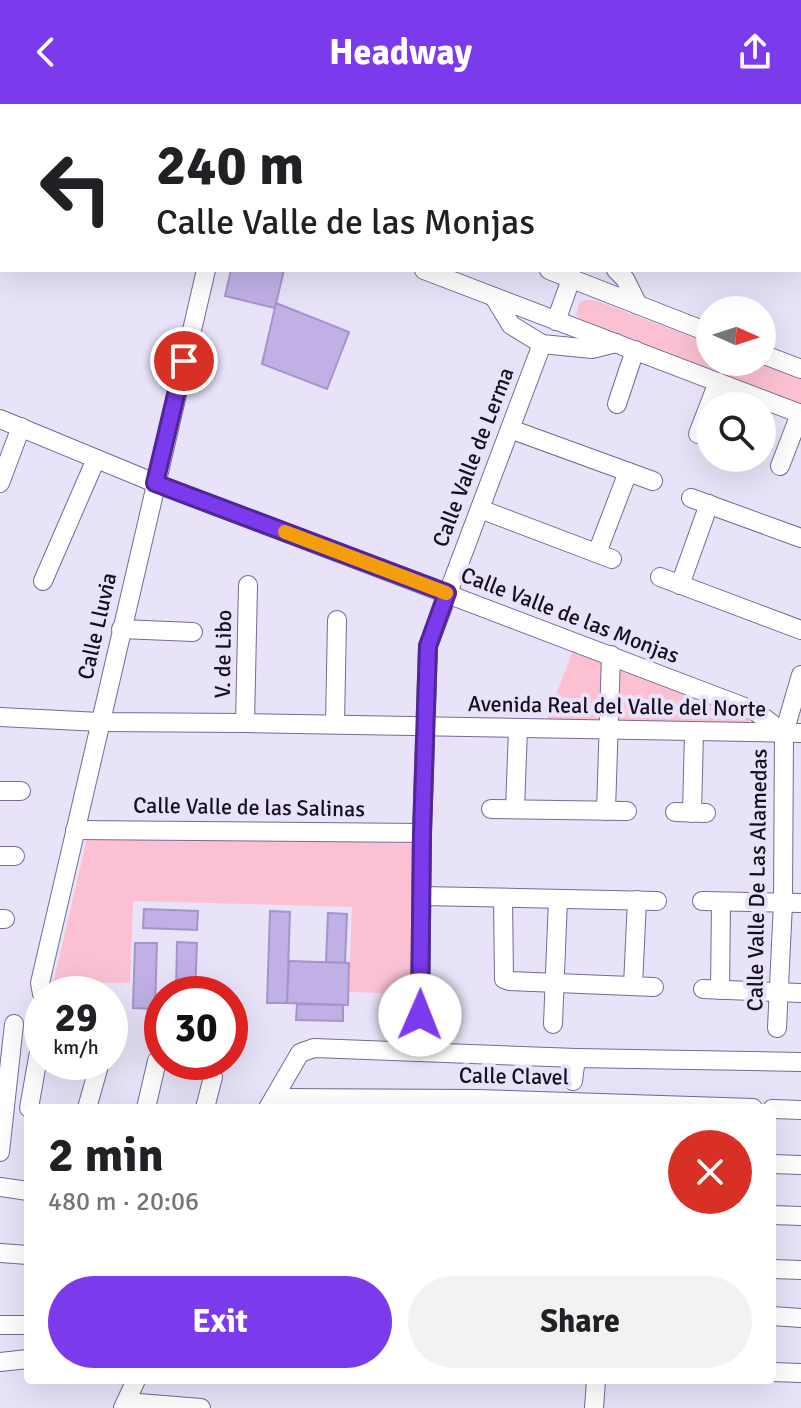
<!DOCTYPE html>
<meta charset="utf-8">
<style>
:root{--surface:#fff;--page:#f2f2f2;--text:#202124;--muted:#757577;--accent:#7c3aed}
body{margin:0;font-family:Signika,sans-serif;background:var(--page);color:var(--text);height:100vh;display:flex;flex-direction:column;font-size:30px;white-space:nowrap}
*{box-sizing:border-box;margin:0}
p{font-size:26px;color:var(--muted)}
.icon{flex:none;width:44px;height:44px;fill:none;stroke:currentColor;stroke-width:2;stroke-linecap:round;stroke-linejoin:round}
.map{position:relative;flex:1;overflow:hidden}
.side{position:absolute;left:24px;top:1000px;width:752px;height:280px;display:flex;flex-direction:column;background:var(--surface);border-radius:8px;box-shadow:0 8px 32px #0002}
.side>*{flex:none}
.guide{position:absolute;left:0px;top:0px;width:802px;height:168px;box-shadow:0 8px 32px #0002;background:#fff;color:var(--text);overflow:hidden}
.needle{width:52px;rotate:93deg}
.tools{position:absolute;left:696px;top:192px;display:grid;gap:16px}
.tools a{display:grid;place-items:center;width:80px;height:80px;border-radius:50%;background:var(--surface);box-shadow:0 8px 32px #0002;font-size:40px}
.speed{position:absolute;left:24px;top:872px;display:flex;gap:16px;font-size:40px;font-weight:700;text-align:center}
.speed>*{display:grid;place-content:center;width:104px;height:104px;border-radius:50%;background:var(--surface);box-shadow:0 8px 32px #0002;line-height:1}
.speed small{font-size:20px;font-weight:400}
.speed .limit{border:12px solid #d22;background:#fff;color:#111}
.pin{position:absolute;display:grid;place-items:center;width:68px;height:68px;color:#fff;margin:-34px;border:4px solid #fff;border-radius:50%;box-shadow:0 2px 8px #0007}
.me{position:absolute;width:88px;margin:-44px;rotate:1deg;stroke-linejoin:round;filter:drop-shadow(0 0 6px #0008)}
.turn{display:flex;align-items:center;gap:28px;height:168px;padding:0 24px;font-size:36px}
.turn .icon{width:104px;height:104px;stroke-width:2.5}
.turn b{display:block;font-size:56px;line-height:68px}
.round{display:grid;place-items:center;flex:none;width:84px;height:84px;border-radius:42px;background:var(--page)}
.headline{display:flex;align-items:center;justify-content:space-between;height:136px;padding:0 24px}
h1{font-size:48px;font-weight:700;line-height:60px}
.cta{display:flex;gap:16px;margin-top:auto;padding:16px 24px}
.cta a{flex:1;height:92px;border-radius:48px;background:var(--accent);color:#fff;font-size:32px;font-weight:700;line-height:92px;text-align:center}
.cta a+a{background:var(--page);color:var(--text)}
header{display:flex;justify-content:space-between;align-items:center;height:104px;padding:0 24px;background:var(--accent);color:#fff;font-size:36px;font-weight:700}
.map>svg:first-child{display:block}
.green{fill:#fbc1d3}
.building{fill:#c0b0e6;stroke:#a494c9;stroke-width:2}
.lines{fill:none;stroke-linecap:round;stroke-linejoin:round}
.minor-casing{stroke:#776899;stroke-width:20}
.path{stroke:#918b9f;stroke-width:2;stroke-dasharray:4 6;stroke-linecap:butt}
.minor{stroke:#fff;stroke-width:18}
.route-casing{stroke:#51269a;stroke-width:20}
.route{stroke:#7c3aed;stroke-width:14}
.slow{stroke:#f59e0b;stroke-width:14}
.labels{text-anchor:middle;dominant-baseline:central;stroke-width:8;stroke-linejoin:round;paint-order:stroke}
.street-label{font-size:22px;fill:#150f22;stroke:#e9e3f9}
</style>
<header><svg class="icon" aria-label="back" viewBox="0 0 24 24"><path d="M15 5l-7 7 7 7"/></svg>Headway<svg class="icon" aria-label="share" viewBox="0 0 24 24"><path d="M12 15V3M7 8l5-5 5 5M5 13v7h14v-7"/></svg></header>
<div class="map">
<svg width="801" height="1304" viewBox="0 0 801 1304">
<rect width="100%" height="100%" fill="#e9e3f9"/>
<g class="green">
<polygon points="586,196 597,197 710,240 710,258 758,258 801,274 801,302 580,215 576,211 579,199"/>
<polygon points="573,547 606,556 603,616 599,618 546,617"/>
<polygon points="616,560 752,614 746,621 614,619"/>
<polygon points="88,730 416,740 412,890 349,888 352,803 133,797 130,879 77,878 76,890 53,890 53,880"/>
</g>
<g class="building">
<polygon points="231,166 284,166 275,204 225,192"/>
<polygon points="276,199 349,228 327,285 262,260"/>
<polygon points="144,805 198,807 197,826 143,824"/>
<polygon points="270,807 290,808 287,899 267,899"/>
<polygon points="328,809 347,810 345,859 326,858"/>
<polygon points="177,838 197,839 195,890 176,890"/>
<polygon points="135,839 157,839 155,905 133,904"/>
<polygon points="289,857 349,859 348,901 287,899"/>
<polygon points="297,900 343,901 343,917 296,916"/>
</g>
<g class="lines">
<g class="minor-casing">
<g id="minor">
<polyline points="5,0 9,2"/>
<polyline points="125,0 130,2"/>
<polyline points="601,0 603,2"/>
<polyline points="243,2 243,0"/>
<polyline points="387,2 388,0"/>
<polyline points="741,2 743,0"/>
<polyline points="424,166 801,310"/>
<polyline points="549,166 710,229"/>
<polyline points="616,166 625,175 638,201"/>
<polyline points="494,193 511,221 542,240 592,245 616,239"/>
<polyline points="556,217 571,175"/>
<polyline points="762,250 801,265"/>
<polyline points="617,300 635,246"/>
<polyline points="0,315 155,379 755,607 784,629"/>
<polyline points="510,325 653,377"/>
<polyline points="698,330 718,278"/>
<polyline points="780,362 800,310"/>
<polyline points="0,379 21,323"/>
<polyline points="691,394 801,434"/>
<polyline points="480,405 612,455"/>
<polyline points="597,449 628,368"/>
<polyline points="660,473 801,526"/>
<polyline points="43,477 96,355"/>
<polyline points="680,481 709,400"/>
<polyline points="121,525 193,528"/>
<polyline points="0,613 100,618 245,619 801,629"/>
<polyline points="245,619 248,481"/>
<polyline points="335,620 337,516"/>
<polyline points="0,687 21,687"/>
<polyline points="491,705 627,707"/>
<polyline points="515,705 518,625"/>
<polyline points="606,707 611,551"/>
<polyline points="675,708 706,709"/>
<polyline points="692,709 694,628"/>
<polyline points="75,726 422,729"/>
<polyline points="0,752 15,752"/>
<polyline points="422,792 657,797"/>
<polyline points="503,794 504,875 509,877 654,883"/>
<polyline points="702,797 801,799"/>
<polyline points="0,815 5,815"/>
<polyline points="633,882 637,796"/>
<polyline points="703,885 801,889"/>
<polyline points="720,886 721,798"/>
<polyline points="42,890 40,879 206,166"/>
<polyline points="420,911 422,729 428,542 542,240"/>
<polyline points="553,920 558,795"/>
<polyline points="777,924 783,799 784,629 801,571"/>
<polyline points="573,977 576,954"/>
<polyline points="274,994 478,995 753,1004"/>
<polyline points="29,1004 42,931"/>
<polyline points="87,1004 100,958"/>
<polyline points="146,1004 157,957"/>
<polyline points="205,1004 213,973"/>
<polyline points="268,1004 300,949 314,944 576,954 801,958"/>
<polyline points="772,1005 801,1006"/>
<polyline points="0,1048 14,920"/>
<polyline points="772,1060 801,1061"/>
<polyline points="0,1083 28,1087"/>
<polyline points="772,1111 801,1112"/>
<polyline points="0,1149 28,1151"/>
<polyline points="772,1165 801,1166"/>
<polyline points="772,1212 801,1214"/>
<polyline points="0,1221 28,1221"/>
<polyline points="0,1258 28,1255"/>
<polyline points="772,1268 801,1269"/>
<polyline points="126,1298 201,1304"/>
<polyline points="123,1304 136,1276"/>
<polyline points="594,1304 596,1276"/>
</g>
</g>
<polyline class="path" points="644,2 644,0"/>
<use href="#minor" class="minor"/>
</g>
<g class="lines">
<g class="route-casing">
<polyline id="route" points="184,257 155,379 447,489 428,542 422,729 420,911"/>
</g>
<use href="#route" class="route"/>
<polyline class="slow" points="285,428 446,489"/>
</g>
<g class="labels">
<g class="street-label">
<text transform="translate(473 353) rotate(-69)">Calle Valle de Lerma</text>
<text transform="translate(570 511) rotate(21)">Calle Valle de las Monjas</text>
<text transform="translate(97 522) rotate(-77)">Calle Lluvia</text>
<text transform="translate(223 550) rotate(-89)">V. de Libo</text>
<text transform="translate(617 602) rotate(1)">Avenida Real del Valle del Norte</text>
<text transform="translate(249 703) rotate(1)">Calle Valle de las Salinas</text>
<text transform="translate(757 776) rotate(-89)">Calle Valle De Las Alamedas</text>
<text transform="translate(514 972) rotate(1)">Calle Clavel</text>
</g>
</g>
</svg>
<div class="tools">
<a><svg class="needle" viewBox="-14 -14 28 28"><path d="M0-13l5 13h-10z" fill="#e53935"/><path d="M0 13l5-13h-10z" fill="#757577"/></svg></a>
<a><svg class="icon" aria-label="search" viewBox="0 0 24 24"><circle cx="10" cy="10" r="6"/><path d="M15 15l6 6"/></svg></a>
</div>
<div class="speed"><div>29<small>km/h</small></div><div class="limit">30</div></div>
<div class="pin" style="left:184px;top:257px;background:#d93025"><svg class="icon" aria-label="arrive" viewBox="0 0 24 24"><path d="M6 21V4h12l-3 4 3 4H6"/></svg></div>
<svg class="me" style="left:420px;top:911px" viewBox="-20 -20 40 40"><circle r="19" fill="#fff"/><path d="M0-13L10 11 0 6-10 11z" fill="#7c3aed"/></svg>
<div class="guide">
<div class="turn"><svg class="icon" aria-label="left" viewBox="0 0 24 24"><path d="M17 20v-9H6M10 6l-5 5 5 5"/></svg><div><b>240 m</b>Calle Valle de las Monjas</div></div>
</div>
<section class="side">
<div class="headline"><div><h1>2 min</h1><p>480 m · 20:06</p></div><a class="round" style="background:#d93025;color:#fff"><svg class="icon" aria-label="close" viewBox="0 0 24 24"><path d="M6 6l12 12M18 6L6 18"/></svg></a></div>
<div class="cta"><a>Exit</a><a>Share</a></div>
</section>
</div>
